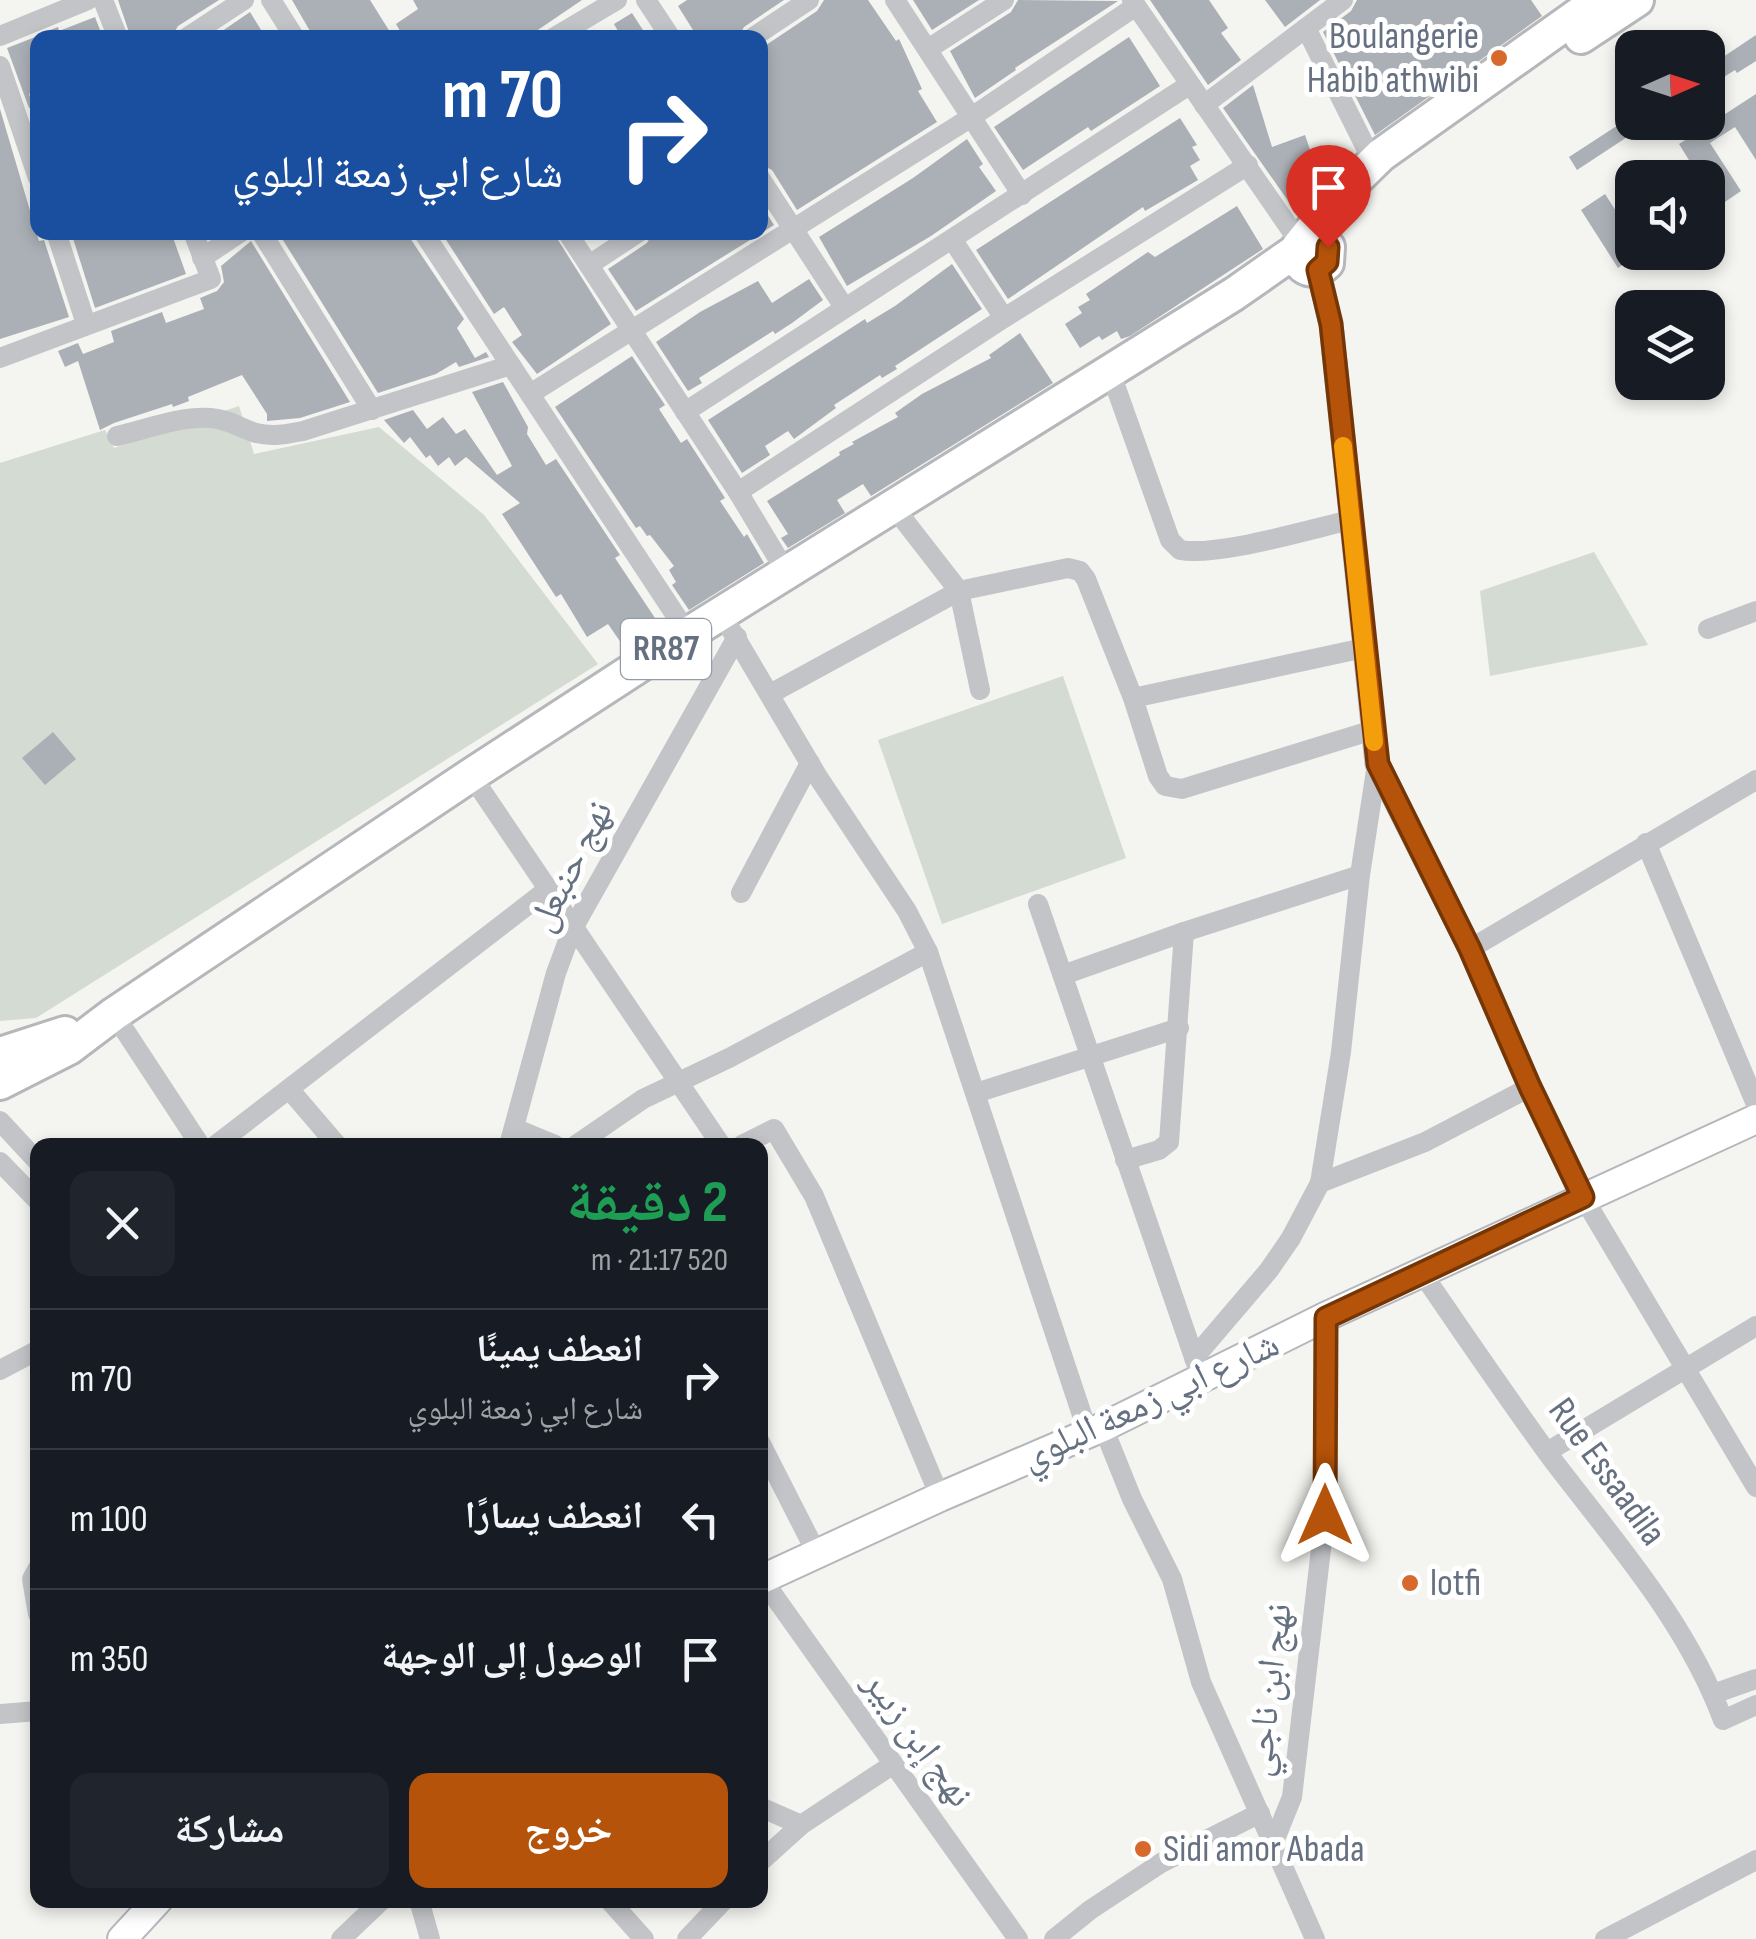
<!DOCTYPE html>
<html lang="ar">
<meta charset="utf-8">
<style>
:root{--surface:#171b24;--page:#20242c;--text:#f1f3f6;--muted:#9ea1a6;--line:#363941;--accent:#b45309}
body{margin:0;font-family:"Sofia Sans Condensed","Noto Naskh Arabic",sans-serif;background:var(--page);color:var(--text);direction:rtl;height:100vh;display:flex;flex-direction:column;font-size:38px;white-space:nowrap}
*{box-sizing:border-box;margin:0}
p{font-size:32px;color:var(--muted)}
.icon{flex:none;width:55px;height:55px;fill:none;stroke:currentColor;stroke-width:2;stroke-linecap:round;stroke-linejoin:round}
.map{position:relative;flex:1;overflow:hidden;direction:ltr}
.details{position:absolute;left:30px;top:1138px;width:738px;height:770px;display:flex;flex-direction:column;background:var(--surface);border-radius:20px;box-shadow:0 5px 15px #0003;direction:rtl}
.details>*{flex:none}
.top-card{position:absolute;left:30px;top:30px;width:738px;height:210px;border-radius:20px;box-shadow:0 5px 15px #0003;direction:rtl;background:#1a4fa0;color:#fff;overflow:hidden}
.needle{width:65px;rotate:87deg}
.controls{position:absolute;left:1615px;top:30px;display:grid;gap:20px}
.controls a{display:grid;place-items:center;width:110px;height:110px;border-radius:20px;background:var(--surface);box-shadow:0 5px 15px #0003;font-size:50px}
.pin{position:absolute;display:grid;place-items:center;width:85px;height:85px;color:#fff;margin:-102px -42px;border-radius:50% 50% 50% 0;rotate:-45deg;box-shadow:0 0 10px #0007}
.pin .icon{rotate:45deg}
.me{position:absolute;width:110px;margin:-55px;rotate:0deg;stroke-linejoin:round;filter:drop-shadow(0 0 8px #0008)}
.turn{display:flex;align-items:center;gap:35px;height:210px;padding:0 40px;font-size:45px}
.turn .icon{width:130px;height:130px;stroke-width:2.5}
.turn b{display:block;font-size:70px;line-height:85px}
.round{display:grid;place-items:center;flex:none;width:105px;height:105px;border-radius:20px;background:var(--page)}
.head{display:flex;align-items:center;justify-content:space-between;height:170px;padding:0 40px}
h1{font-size:60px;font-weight:700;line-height:75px;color:#1e9e55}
.cta{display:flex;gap:20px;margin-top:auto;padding:20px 40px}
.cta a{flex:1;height:115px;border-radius:20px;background:var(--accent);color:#fff;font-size:40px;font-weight:700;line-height:115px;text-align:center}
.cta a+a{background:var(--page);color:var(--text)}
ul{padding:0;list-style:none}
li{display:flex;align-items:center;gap:30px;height:140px;padding:0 40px;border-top:2px solid var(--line)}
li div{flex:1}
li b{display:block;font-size:38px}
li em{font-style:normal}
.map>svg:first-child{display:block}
.green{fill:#d4dbd2}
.building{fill:#abb0b6}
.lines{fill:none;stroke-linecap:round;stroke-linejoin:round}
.secondary-casing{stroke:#b4b7bc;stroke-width:32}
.primary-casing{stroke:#b5b7bb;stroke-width:38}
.minor{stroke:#c2c4c8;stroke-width:20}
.tertiary{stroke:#c2c4c8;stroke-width:25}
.secondary{stroke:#fff;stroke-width:28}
.primary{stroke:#fff;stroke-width:32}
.route-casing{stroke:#753606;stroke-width:25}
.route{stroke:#b45309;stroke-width:18}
.slow{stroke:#f59e0b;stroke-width:18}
.poi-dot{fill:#d8692c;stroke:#fff;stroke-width:4}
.labels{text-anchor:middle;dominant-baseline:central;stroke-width:10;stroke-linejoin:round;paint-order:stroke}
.shield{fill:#fff;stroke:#939ba6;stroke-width:2.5}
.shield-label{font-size:35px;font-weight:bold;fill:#657080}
.poi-label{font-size:38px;fill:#657080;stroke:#fff;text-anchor:start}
.street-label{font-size:38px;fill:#657080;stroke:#fff}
</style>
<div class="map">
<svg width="1756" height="1939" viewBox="0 0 1756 1939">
<rect width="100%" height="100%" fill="#f4f4f0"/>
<g class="green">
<polygon points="239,406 254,454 379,427 484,515 598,664 36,1018 0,1021 0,463 105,430 114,448"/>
<polygon points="1594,552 1648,645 1490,676 1480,591"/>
<polygon points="1063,676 1126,858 942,924 878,740"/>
</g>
<g class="building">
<polygon points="118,0 219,0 178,26 171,38 131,38"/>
<polygon points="292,0 370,0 390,32 381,38 314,38"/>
<polygon points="413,0 582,0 526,38 404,38 396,24 418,9"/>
<polygon points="687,0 784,0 744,27 738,38 698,38 678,6"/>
<polygon points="824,0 868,0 896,41 899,39 922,89 918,91 937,122 797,210 772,170 760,164 760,49 817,11"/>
<polygon points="913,0 979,0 932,30"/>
<polygon points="1018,0 1118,1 1015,68 1016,70 975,98 950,51 1011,12"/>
<polygon points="1150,0 1209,0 1228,28 1221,33 1241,60 1208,85"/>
<polygon points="1265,0 1320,0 1285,27"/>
<polygon points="1357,0 1531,0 1542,16 1375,135 1323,32 1351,11"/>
<polygon points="250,12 266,38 212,38"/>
<polygon points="632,13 648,38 622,38 614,24"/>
<polygon points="95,17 103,38 45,38 45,32 58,27 59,31"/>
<polygon points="1756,35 1756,61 1737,73 1735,70 1708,87 1708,67"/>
<polygon points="38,36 38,91 29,94 34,106 29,108 7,48"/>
<polygon points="1129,37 1160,86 1091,131 1088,127 1023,170 994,127"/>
<polygon points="1253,85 1272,147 1305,135 1318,173 1326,170 1330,177 1298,215 1223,108"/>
<polygon points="1756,94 1756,160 1735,127 1710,143 1741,191 1719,206 1708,188 1708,178 1700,178 1679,144"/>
<polygon points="0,109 39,241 44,240 69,317 0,339"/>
<polygon points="1632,116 1632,122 1650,122 1577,170 1569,157"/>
<polygon points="1180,118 1197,145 1192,147 1200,160 1190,166 1198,180 1145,211 1143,207 1008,299 976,250"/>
<polygon points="967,139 983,164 979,167 996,191 931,236 847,286 819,237 913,178"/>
<polygon points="1605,194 1632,236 1632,258 1618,268 1581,210"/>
<polygon points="760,203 774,225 636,311 608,269 647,243 653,232 760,232"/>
<polygon points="1237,206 1263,249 1130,336 1121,339 1117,331 1102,340 1099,336 1080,348 1065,324 1082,313 1078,307 1090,300 1086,294 1148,252 1155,257"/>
<polygon points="71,232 171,232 186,274 95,308"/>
<polygon points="278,232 406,232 464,319 457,328 475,358 486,352 489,357 459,367 456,362 436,374 378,393"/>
<polygon points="441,232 553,232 611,324 537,374 512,342 522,335 504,307 494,314"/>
<polygon points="251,241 350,402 300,418 267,421 267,414 242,375 188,397 189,401 173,407 172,404 114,423 100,430 78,361 65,367 58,351 78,343 83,354 114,342 111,331 162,312 166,323 204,309 200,298 217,291 224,282 221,266"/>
<polygon points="952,264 982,309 895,366 897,369 882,378 880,375 834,405 836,408 794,439 788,431 765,446 770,455 742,473 708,420 865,319 867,323 895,306"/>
<polygon points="809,279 823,300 792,323 775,334 773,331 699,378 702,383 688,391 656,342 700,312 758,281 772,303"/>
<polygon points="1020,333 1053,383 871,496 863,484 837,500 845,513 788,548 781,538 788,534 767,501 840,455 839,452 854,444 852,442 898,417 895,413 922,394 991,358 989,355"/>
<polygon points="632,356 665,405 659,409 681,443 687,439 725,498 720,501 744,537 747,534 764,563 689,610 672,585 676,582 669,570 674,566 650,535 647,536 640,526 636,528 555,407"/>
<polygon points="503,382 528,427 527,434 546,465 556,459 620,555 615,558 661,627 626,650 608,624 587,637 561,594 556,597 502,514 520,503 466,457 455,466 449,457 438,466 430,455 426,458 410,437 404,443 384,420 413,410 427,429 443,417 456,434 465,429 497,475 512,466 472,392"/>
<polygon points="53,732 76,759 45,785 22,758"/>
</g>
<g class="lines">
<g class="secondary-casing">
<g id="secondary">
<polyline points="760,1580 940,1497 1103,1427 1325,1317 1756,1119"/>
<polyline points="122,1939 158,1900"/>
</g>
</g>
<g class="primary-casing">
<g id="primary">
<polyline points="1581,37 1637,0"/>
<path d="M1307,238l15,2 6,7 -1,16c-15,14 -33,4 -29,-16l39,-49 44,-43 218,-155"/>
<polyline points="0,1054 65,1033"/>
<polyline points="0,1083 69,1048 114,1014 471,775 688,634 1234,294 1297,250"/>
</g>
</g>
<g class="minor">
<polyline points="103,0 118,38"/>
<polyline points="271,0 295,38"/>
<polyline points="646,0 671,38"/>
<polyline points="895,0 1022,195"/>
<polyline points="1132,0 1300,243"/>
<polyline points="1306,28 1373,162"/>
<polyline points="0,36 88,0"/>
<polyline points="186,38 244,0"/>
<polyline points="553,38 617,0"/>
<polyline points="752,38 809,0"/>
<polyline points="928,49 1004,0"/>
<polyline points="0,66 38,178"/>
<polyline points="1204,105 1343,0"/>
<polyline points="760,178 844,307"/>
<polyline points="56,232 86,324"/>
<polyline points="261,232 372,410"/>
<polyline points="423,232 688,634"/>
<polyline points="567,232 738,492 786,572"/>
<polyline points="952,239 1004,318"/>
<polyline points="202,258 241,232"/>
<polyline points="589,265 639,232"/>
<polyline points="0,358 211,279 193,232"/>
<path d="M1110,371l60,169 10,10c38,7 130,-21 171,-30"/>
<polyline points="530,394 970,118 1136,6"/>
<polyline points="685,412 1189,85"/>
<path d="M117,436c30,-7 62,-20 94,-18 17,1 29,10 45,15 16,4 31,1 47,-2l208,-66"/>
<polyline points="738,492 1004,318 1248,165"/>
<polyline points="893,506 959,591 980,690"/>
<polyline points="721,613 818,777 907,911 928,952 1088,1433"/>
<polyline points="1708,629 1756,611"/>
<polyline points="770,694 959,591 1068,568 1080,571 1086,579 1133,698 1158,776 1165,786 1182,789 1373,730"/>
<polyline points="1133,698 1364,648"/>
<polyline points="471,775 721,1145"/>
<polyline points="1646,843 1756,1104"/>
<polyline points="741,893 810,763"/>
<polyline points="1038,904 1197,1366"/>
<polyline points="1470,949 1756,780"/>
<polyline points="1063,975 1184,932 1360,875"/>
<polyline points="114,1014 200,1145"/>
<polyline points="289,1089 337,1145"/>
<polyline points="976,1093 1179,1028"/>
<polyline points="0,1121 38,1162"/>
<polyline points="514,1128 555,1145"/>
<polyline points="216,1145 547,890"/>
<polyline points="509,1145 556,973 572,930 737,637"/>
<polyline points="576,1145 643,1099 729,1058 928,952"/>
<polyline points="742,1145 774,1129 814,1196 940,1497"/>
<polyline points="1125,1160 1159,1150 1169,1142 1184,932"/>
<polyline points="0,1162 38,1201"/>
<polyline points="1320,1183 1425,1142 1530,1087"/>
<polyline points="1583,1197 1756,1487"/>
<path d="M1422,1273c44,64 87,128 133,190 62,81 132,160 168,257l33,-15"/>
<polyline points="1194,1358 1269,1270 1291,1238 1320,1183 1341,1052 1360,875 1377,764"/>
<polyline points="0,1370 38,1350"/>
<polyline points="1103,1427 1132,1499 1172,1579 1201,1682 1273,1844"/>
<polyline points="760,1442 817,1554"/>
<polyline points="1547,1452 1756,1326"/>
<polyline points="38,1568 32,1579 38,1614"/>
<polyline points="762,1579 1018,1939"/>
<polyline points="1713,1694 1756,1679"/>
<polyline points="0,1714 38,1711"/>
<polyline points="760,1807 801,1825"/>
<polyline points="760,1862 801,1825 892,1765"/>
<polyline points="419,1900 430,1939"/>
<polyline points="609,1900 644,1939"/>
<polyline points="341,1939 382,1900"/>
<polyline points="687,1939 724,1900"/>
<polyline points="1054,1939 1090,1910 1161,1863 1260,1813"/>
<polyline points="1315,1939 1273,1844 1292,1797 1325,1515 1325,1317"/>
<polyline points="1605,1939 1756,1860"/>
</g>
<polyline class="tertiary" points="1318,269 1331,324 1377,764 1470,949 1530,1087 1583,1197"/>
<use href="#secondary" class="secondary"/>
<use href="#primary" class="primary"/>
</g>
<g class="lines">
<g class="route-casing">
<polyline id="route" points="1325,1515 1326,1318 1583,1197 1530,1087 1470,949 1378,764 1331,324 1318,270 1327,262 1328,247"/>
</g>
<use href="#route" class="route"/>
<polyline class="slow" points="1343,446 1374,742"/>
</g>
<g class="poi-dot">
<circle cx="1499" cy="58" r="10"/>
<circle cx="1410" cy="1583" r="10"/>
<circle cx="1143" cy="1849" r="10"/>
</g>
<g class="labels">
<rect class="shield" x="621" y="619" width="90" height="60" rx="8"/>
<g class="shield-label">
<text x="666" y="649">RR87</text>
</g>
<g class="poi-label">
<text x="1479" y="36" text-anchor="end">Boulangerie<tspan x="1479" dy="44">Habib athwibi</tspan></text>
<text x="1430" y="1583">lotfi</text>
<text x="1163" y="1849">Sidi amor Abada</text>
</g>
<g class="street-label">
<text transform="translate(571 866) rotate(-63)">نهج حنبعل</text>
<text transform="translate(1150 1401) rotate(-25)">شارع ابي زمعة البلوي</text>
<text transform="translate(1607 1472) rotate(54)">Rue Essaadila</text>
<text transform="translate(1269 1690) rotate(-83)">نهج ابن ناجي</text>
<text transform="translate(918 1739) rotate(54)">نهج إبن زبير</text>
</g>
</g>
</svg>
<div class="controls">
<a><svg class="needle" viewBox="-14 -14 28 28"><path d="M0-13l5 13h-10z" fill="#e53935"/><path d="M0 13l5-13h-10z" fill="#9ea1a6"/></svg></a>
<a><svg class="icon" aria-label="sound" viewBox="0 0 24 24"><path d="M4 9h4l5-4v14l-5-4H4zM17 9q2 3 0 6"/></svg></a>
<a><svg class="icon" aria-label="layers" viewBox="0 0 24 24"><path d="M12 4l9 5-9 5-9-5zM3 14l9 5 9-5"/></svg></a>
</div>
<div class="pin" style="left:1328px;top:247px;background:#d93025"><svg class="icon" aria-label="arrive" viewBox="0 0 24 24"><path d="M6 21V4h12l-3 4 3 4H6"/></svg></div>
<svg class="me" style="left:1325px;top:1515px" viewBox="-20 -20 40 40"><path d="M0-17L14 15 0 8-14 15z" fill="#b45309" stroke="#fff" stroke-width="4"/></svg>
<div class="top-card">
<div class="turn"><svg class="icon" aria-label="right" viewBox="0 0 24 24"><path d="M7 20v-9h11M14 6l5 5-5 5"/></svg><div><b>70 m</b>شارع ابي زمعة البلوي</div></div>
</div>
<section class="details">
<div class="head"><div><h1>2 دقيقة</h1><p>520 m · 21:17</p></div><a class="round"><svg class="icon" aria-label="close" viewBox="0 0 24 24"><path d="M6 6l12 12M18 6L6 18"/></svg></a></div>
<ul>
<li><svg class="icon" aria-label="right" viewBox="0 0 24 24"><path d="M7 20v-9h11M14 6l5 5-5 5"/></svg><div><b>انعطف يمينًا</b><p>شارع ابي زمعة البلوي</p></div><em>70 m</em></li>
<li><svg class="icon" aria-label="left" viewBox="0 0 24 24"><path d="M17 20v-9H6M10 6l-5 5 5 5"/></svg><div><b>انعطف يسارًا</b></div><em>100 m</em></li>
<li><svg class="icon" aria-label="arrive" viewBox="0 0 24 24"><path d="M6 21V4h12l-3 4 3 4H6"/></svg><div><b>الوصول إلى الوجهة</b></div><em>350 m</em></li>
</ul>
<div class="cta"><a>خروج</a><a>مشاركة</a></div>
</section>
</div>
